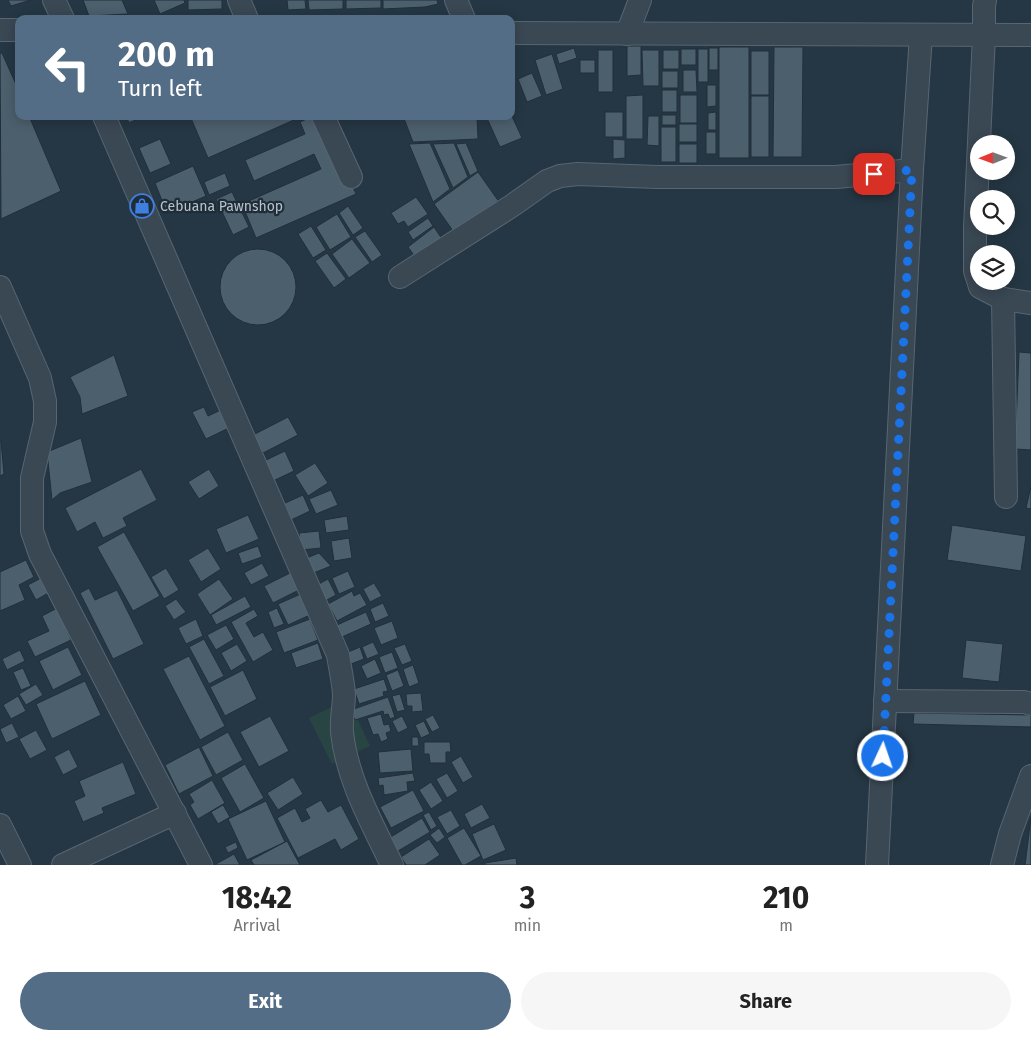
<!DOCTYPE html>
<style>
:root{--surface:#fff;--page:#f6f6f6;--text:#222;--muted:#767676;--accent:#526d85}
body{margin:0;font-family:"Fira Sans",sans-serif;background:var(--page);color:var(--text);height:100vh;display:flex;flex-direction:column;font-size:19px;white-space:nowrap}
*{box-sizing:border-box;margin:0}
p{font-size:16px;color:var(--muted)}
.icon{flex:none;width:28px;height:28px;fill:none;stroke:currentColor;stroke-width:2;stroke-linecap:round;stroke-linejoin:round}
.map{position:relative;height:865px;overflow:hidden}
.drawer{display:flex;flex-direction:column;background:var(--surface);flex:1}
.drawer>*{flex:none}
.top-card{position:absolute;left:15px;top:15px;width:500px;height:105px;border-radius:10px;box-shadow:0 2px 12px #0003;background:#526d85;color:#fff;overflow:hidden}
.needle{width:32px;rotate:269deg}
.fabs{position:absolute;left:970px;top:135px;display:grid;gap:10px}
.fabs a{display:grid;place-items:center;width:45px;height:45px;border-radius:50%;background:var(--surface);box-shadow:0 2px 12px #0003;font-size:25px}
.pin{position:absolute;display:grid;place-items:center;width:42px;height:42px;color:#fff;margin:-21px;border-radius:10px;box-shadow:0 2px 8px #0006}
.me{position:absolute;width:55px;margin:-28px;rotate:3deg;stroke-linejoin:round;filter:drop-shadow(0 0 4px #0008)}
.turn{display:flex;align-items:center;gap:18px;height:105px;padding:0 20px;font-size:22px}
.turn .icon{width:65px;height:65px;stroke-width:2.5}
.turn b{display:block;font-size:35px;line-height:42px}
.eta{display:flex;justify-content:space-evenly;align-items:center;height:85px;text-align:center}
.eta b{font-size:30px;font-weight:700;line-height:35px}
.cta{display:flex;gap:10px;margin-top:auto;padding:10px 20px}
.cta a{flex:1;height:58px;border-radius:30px;background:var(--accent);color:#fff;font-size:20px;font-weight:700;line-height:58px;text-align:center}
.cta a+a{background:var(--page);color:var(--text)}
.map>svg:first-child{display:block}
.green{fill:#284544}
.building{fill:#4c5f6c;stroke:#212f3b}
.lines{fill:none;stroke-linecap:round;stroke-linejoin:round}
.minor-casing{stroke:#596671;stroke-width:24}
.minor{stroke:#3a4854;stroke-width:22}
.route{stroke:#1a73e8;stroke-width:9;stroke-dasharray:0 16.2}
.labels{text-anchor:middle;dominant-baseline:central;stroke-width:4.5;stroke-linejoin:round;paint-order:stroke}
.poi-label{font-size:14px;fill:#b8c3cd;stroke:#1f2d39;text-anchor:start}
</style>
<div class="map">
<svg width="1031" height="865" viewBox="0 0 1031 865">
<rect width="100%" height="100%" fill="#253744"/>
<polygon class="green" points="348,699 370,746 332,764 309,718"/>
<g class="building">
<polygon points="8,0 31,0 11,6"/>
<polygon points="83,0 122,0 128,14 89,16"/>
<polygon points="154,0 184,0 185,3 160,14"/>
<polygon points="188,0 222,0 222,9 188,10"/>
<polygon points="287,0 305,0 306,9 288,10"/>
<polygon points="308,0 343,0 343,9 309,10"/>
<polygon points="346,0 381,0 381,8 346,9"/>
<polygon points="383,0 437,0 438,4 425,7 383,9"/>
<polygon points="627,46 641,46 641,75 627,76"/>
<rect x="719" y="47" width="30" height="111"/>
<polygon points="774,47 803,47 802,157 773,157"/>
<polygon points="574,48 577,58 559,64 556,54"/>
<rect x="709" y="48" width="9" height="22"/>
<rect x="681" y="49" width="15" height="16"/>
<rect x="698" y="49" width="10" height="33"/>
<rect x="598" y="50" width="15" height="42"/>
<polygon points="642,50 659,50 659,86 643,86"/>
<rect x="663" y="50" width="16" height="19"/>
<rect x="751" y="51" width="18" height="44"/>
<polygon points="0,53 2,53 19,91 19,116 29,116 61,191 1,219"/>
<polygon points="552,54 563,89 546,95 535,60"/>
<rect x="580" y="60" width="15" height="13"/>
<polygon points="683,70 696,70 697,92 683,92"/>
<rect x="662" y="71" width="16" height="17"/>
<polygon points="532,73 542,96 527,102 518,79"/>
<polygon points="707,85 716,85 716,106 707,107"/>
<rect x="662" y="90" width="15" height="22"/>
<polygon points="643,95 643,139 626,139 626,96"/>
<rect x="680" y="95" width="17" height="28"/>
<rect x="751" y="96" width="18" height="61"/>
<rect x="605" y="112" width="18" height="25"/>
<polygon points="716,112 716,130 708,130 708,113"/>
<polygon points="511,114 522,138 500,147 486,116 511,116"/>
<rect x="662" y="115" width="14" height="10"/>
<polygon points="126,116 142,116 142,117 129,123"/>
<polygon points="190,116 303,116 208,158"/>
<polygon points="313,116 322,116 356,194 256,238 242,204 321,169 314,154 254,181 245,160 305,134 300,122"/>
<polygon points="403,116 477,116 478,139 413,142"/>
<polygon points="648,116 659,116 659,146 647,145"/>
<rect x="679" y="124" width="18" height="18"/>
<rect x="661" y="127" width="15" height="35"/>
<rect x="706" y="132" width="10" height="22"/>
<polygon points="160,139 171,164 150,173 139,148"/>
<polygon points="613,139 625,140 625,158 613,159"/>
<polygon points="430,143 450,189 433,202 409,144"/>
<polygon points="454,143 468,177 453,188 433,144"/>
<polygon points="466,143 478,171 470,176 456,144"/>
<rect x="679" y="144" width="18" height="19"/>
<polygon points="193,166 206,196 167,213 155,183"/>
<polygon points="478,172 502,206 458,238 434,204"/>
<polygon points="225,173 230,186 209,195 204,182"/>
<polygon points="232,192 249,227 233,235 216,199"/>
<polygon points="416,197 428,214 408,227 404,221 398,224 391,213"/>
<polygon points="348,206 363,228 353,235 339,213"/>
<polygon points="337,214 351,237 330,250 316,227"/>
<polygon points="428,218 433,226 413,240 408,232"/>
<polygon points="311,226 326,250 313,258 298,234"/>
<polygon points="434,227 444,242 418,261 408,247"/>
<polygon points="365,231 382,255 372,262 355,237"/>
<polygon points="352,239 370,263 349,278 332,254"/>
<circle cx="258" cy="287" r="38"/>
<polygon points="327,253 346,279 334,288 315,261"/>
<polygon points="1019,352 1031,353 1031,450 1015,449"/>
<polygon points="114,355 128,396 82,414 80,397 70,377"/>
<polygon points="204,407 208,416 223,409 231,427 206,439 192,412"/>
<polygon points="288,417 298,435 263,453 253,435"/>
<polygon points="81,438 92,482 60,493 52,500 47,452"/>
<polygon points="1,441 4,474 0,476 0,442"/>
<polygon points="285,451 294,471 273,481 264,461"/>
<polygon points="315,463 328,483 308,496 295,475"/>
<polygon points="141,469 157,500 123,518 127,526 103,538 95,522 77,532 65,508"/>
<polygon points="209,469 219,486 199,499 188,482"/>
<polygon points="1031,486 1031,509 1026,508"/>
<polygon points="331,490 338,505 316,514 309,499"/>
<polygon points="303,495 310,511 291,520 283,504"/>
<polygon points="248,515 259,539 226,553 216,529"/>
<polygon points="347,516 349,530 326,533 324,520"/>
<polygon points="952,525 1026,536 1021,571 947,560"/>
<polygon points="319,531 321,548 301,550 299,533"/>
<polygon points="124,532 160,596 133,611 97,547"/>
<polygon points="349,538 352,558 334,561 331,541"/>
<polygon points="258,546 262,557 242,564 238,553"/>
<polygon points="208,548 221,569 201,582 188,560"/>
<polygon points="319,553 331,566 311,574 304,559"/>
<polygon points="26,560 34,577 19,585 25,600 0,611 0,572"/>
<polygon points="262,563 269,576 251,585 244,573"/>
<polygon points="166,568 179,590 164,599 151,577"/>
<polygon points="348,571 355,587 339,594 332,578"/>
<polygon points="292,572 301,589 273,603 264,586"/>
<polygon points="43,577 50,592 36,600 28,585"/>
<polygon points="219,579 233,599 210,615 197,594"/>
<polygon points="328,579 336,595 325,601 317,585"/>
<polygon points="374,583 382,596 370,602 363,589"/>
<polygon points="89,588 95,600 117,590 144,644 113,659 80,593"/>
<polygon points="352,591 354,596 360,593 367,605 337,621 328,604"/>
<polygon points="303,593 312,614 288,625 278,604"/>
<polygon points="245,596 251,607 216,625 211,615"/>
<polygon points="176,599 186,612 174,620 165,606"/>
<polygon points="383,603 389,616 375,622 370,609"/>
<polygon points="63,605 73,625 66,628 71,640 35,657 27,641 49,631 42,616"/>
<polygon points="277,608 284,624 274,628 268,612"/>
<polygon points="254,609 258,616 246,623 254,637 263,632 273,650 253,662 231,622"/>
<polygon points="366,612 371,624 342,637 337,625"/>
<polygon points="196,619 203,636 186,644 178,628"/>
<polygon points="310,619 318,640 284,653 276,632"/>
<polygon points="392,621 398,638 381,645 374,628"/>
<polygon points="226,625 234,639 216,650 207,635"/>
<polygon points="204,639 224,676 209,684 189,647"/>
<polygon points="966,640 1003,644 999,682 962,678"/>
<polygon points="373,642 379,654 367,659 362,647"/>
<polygon points="318,643 323,659 296,668 291,653"/>
<polygon points="237,644 247,661 231,671 221,653"/>
<polygon points="405,644 412,661 402,665 394,648"/>
<polygon points="68,647 82,675 53,690 39,661"/>
<polygon points="360,647 364,659 351,664 346,653"/>
<polygon points="20,650 25,661 7,670 2,659"/>
<polygon points="392,652 398,668 385,673 379,657"/>
<polygon points="189,656 225,726 200,740 163,669"/>
<polygon points="375,659 381,673 367,679 361,666"/>
<polygon points="413,665 419,683 409,687 403,669"/>
<polygon points="23,668 31,686 21,690 13,672"/>
<polygon points="243,670 257,699 225,716 210,687"/>
<polygon points="398,670 404,686 392,691 386,675"/>
<polygon points="384,679 388,691 383,692 384,696 359,704 354,689"/>
<polygon points="85,681 101,715 52,739 36,704"/>
<polygon points="36,684 43,695 26,705 19,694"/>
<polygon points="421,693 423,711 412,712 412,706 407,706 406,694"/>
<polygon points="400,694 405,710 397,712 392,696"/>
<polygon points="18,696 26,711 11,719 3,705"/>
<polygon points="388,697 395,717 390,719 388,714 384,715 383,711 355,720 351,710"/>
<polygon points="914,713 1031,715 1031,727 913,724"/>
<polygon points="381,714 384,725 389,724 391,731 386,733 388,739 381,742 378,734 373,735 367,718"/>
<polygon points="433,715 440,728 432,732 425,719"/>
<polygon points="270,716 289,751 259,767 240,732"/>
<polygon points="402,716 408,728 398,733 392,721"/>
<polygon points="424,721 430,734 421,738 415,725"/>
<polygon points="12,723 19,737 6,743 0,729"/>
<polygon points="36,730 47,750 30,759 19,739"/>
<polygon points="228,732 243,760 216,775 201,747"/>
<polygon points="412,737 418,737 419,746 412,746"/>
<polygon points="424,742 450,742 451,752 446,752 446,763 430,763 429,754 424,754"/>
<polygon points="199,747 213,776 179,794 165,765"/>
<polygon points="69,749 78,767 63,775 54,757"/>
<polygon points="411,749 413,771 380,773 378,752"/>
<polygon points="461,756 473,777 463,783 451,762"/>
<polygon points="123,762 136,794 102,808 104,813 83,822 74,801 85,796 79,781"/>
<polygon points="245,764 264,798 240,812 221,778"/>
<polygon points="413,773 415,781 407,782 408,791 384,795 383,785 379,786 378,778"/>
<polygon points="447,773 458,791 447,798 436,779"/>
<polygon points="293,777 303,794 278,810 267,793"/>
<polygon points="212,780 225,803 198,819 190,805 194,802 189,794"/>
<polygon points="431,782 443,801 431,809 419,790"/>
<polygon points="413,790 424,811 391,828 380,807"/>
<polygon points="321,800 328,812 341,805 359,839 341,850 335,839 298,858 277,818 295,808 302,822 310,818 305,809"/>
<polygon points="266,801 285,842 247,860 228,819"/>
<polygon points="482,804 490,818 471,828 464,814"/>
<polygon points="223,805 230,817 218,824 211,812"/>
<polygon points="451,810 460,826 447,834 437,817"/>
<polygon points="429,812 437,826 431,830 423,815"/>
<polygon points="1031,817 1031,865 1025,865"/>
<polygon points="422,818 430,832 398,851 389,838"/>
<polygon points="494,824 506,850 483,860 472,834"/>
<polygon points="439,828 445,837 437,843 430,835"/>
<polygon points="464,828 481,856 465,865 462,865 447,838"/>
<polygon points="429,839 440,855 425,865 406,865 401,857"/>
<polygon points="287,841 300,865 254,865 251,860"/>
<polygon points="236,842 238,848 228,853 225,847"/>
<polygon points="234,854 240,865 216,865 216,864"/>
<polygon points="516,858 517,865 485,865 485,863"/>
</g>
<g class="lines">
<g class="minor-casing">
<g id="minor">
<polyline points="54,0 63,19"/>
<polyline points="239,0 247,19"/>
<polyline points="456,0 464,19"/>
<polyline points="985,0 984,6 984,35 975,227 975,271 980,287 1003,299 1031,303"/>
<polyline points="0,30 19,30"/>
<polyline points="511,33 1031,35"/>
<polyline points="627,34 640,0"/>
<path d="M104,116l234,539c2,13 5,26 6,39 0,12 -3,25 -2,38 5,48 30,91 50,133"/>
<polyline points="323,116 351,177"/>
<polyline points="400,277 513,205 547,181 560,176 578,174 657,177 836,177 912,170"/>
<polyline points="0,287 40,378 45,401 45,422 32,478 32,531 40,554 201,865"/>
<polyline points="1003,299 1006,497"/>
<polyline points="885,701 1024,702 1031,704"/>
<polyline points="0,825 20,865"/>
<polyline points="63,865 175,813"/>
<polyline points="877,865 912,170 921,35"/>
<polyline points="1002,865 1010,834 1031,776"/>
</g>
</g>
<use href="#minor" class="minor"/>
</g>
<g class="lines">
<polyline class="route" points="874,174 912,170 883,756"/>
</g>
<defs>
<g id="shop-ring" transform="scale(1.25)"><circle r="9.5" fill="#1f2d39" stroke="#3f7fe0" stroke-width="1.5"/><path d="M-5-2.5h2.3a2.7 3.5 0 0 1 5.4 0H5L5.5 6h-11ZM-1.5-2.5h3a1.5 2.3 0 0 0-3 0Z" fill="#3f7fe0"/></g>
</defs>
<g fill-rule="evenodd">
<use href="#shop-ring" x="142" y="206"/>
</g>
<g class="labels">
<g class="poi-label">
<text x="160" y="206">Cebuana Pawnshop</text>
</g>
</g>
</svg>
<div class="fabs">
<a><svg class="needle" viewBox="-14 -14 28 28"><path d="M0-13l5 13h-10z" fill="#e53935"/><path d="M0 13l5-13h-10z" fill="#767676"/></svg></a>
<a><svg class="icon" aria-label="search" viewBox="0 0 24 24"><circle cx="10" cy="10" r="6"/><path d="M15 15l6 6"/></svg></a>
<a><svg class="icon" aria-label="layers" viewBox="0 0 24 24"><path d="M12 4l9 5-9 5-9-5zM3 14l9 5 9-5"/></svg></a>
</div>
<div class="pin" style="left:874px;top:174px;background:#d93025"><svg class="icon" aria-label="arrive" viewBox="0 0 24 24"><path d="M6 21V4h12l-3 4 3 4H6"/></svg></div>
<svg class="me" style="left:883px;top:756px" viewBox="-20 -20 40 40"><circle r="17" fill="#1a73e8" stroke="#fff" stroke-width="3"/><path d="M0-11L8 9 0 5-8 9z" fill="#fff"/></svg>
<div class="top-card">
<div class="turn"><svg class="icon" aria-label="left" viewBox="0 0 24 24"><path d="M17 20v-9H6M10 6l-5 5 5 5"/></svg><div><b>200 m</b>Turn left</div></div>
</div>
</div>
<section class="drawer">
<div class="eta">
<div><b>18:42</b><p>Arrival</p></div>
<div><b>3</b><p>min</p></div>
<div><b>210</b><p>m</p></div>
</div>
<div class="cta"><a>Exit</a><a>Share</a></div>
</section>
